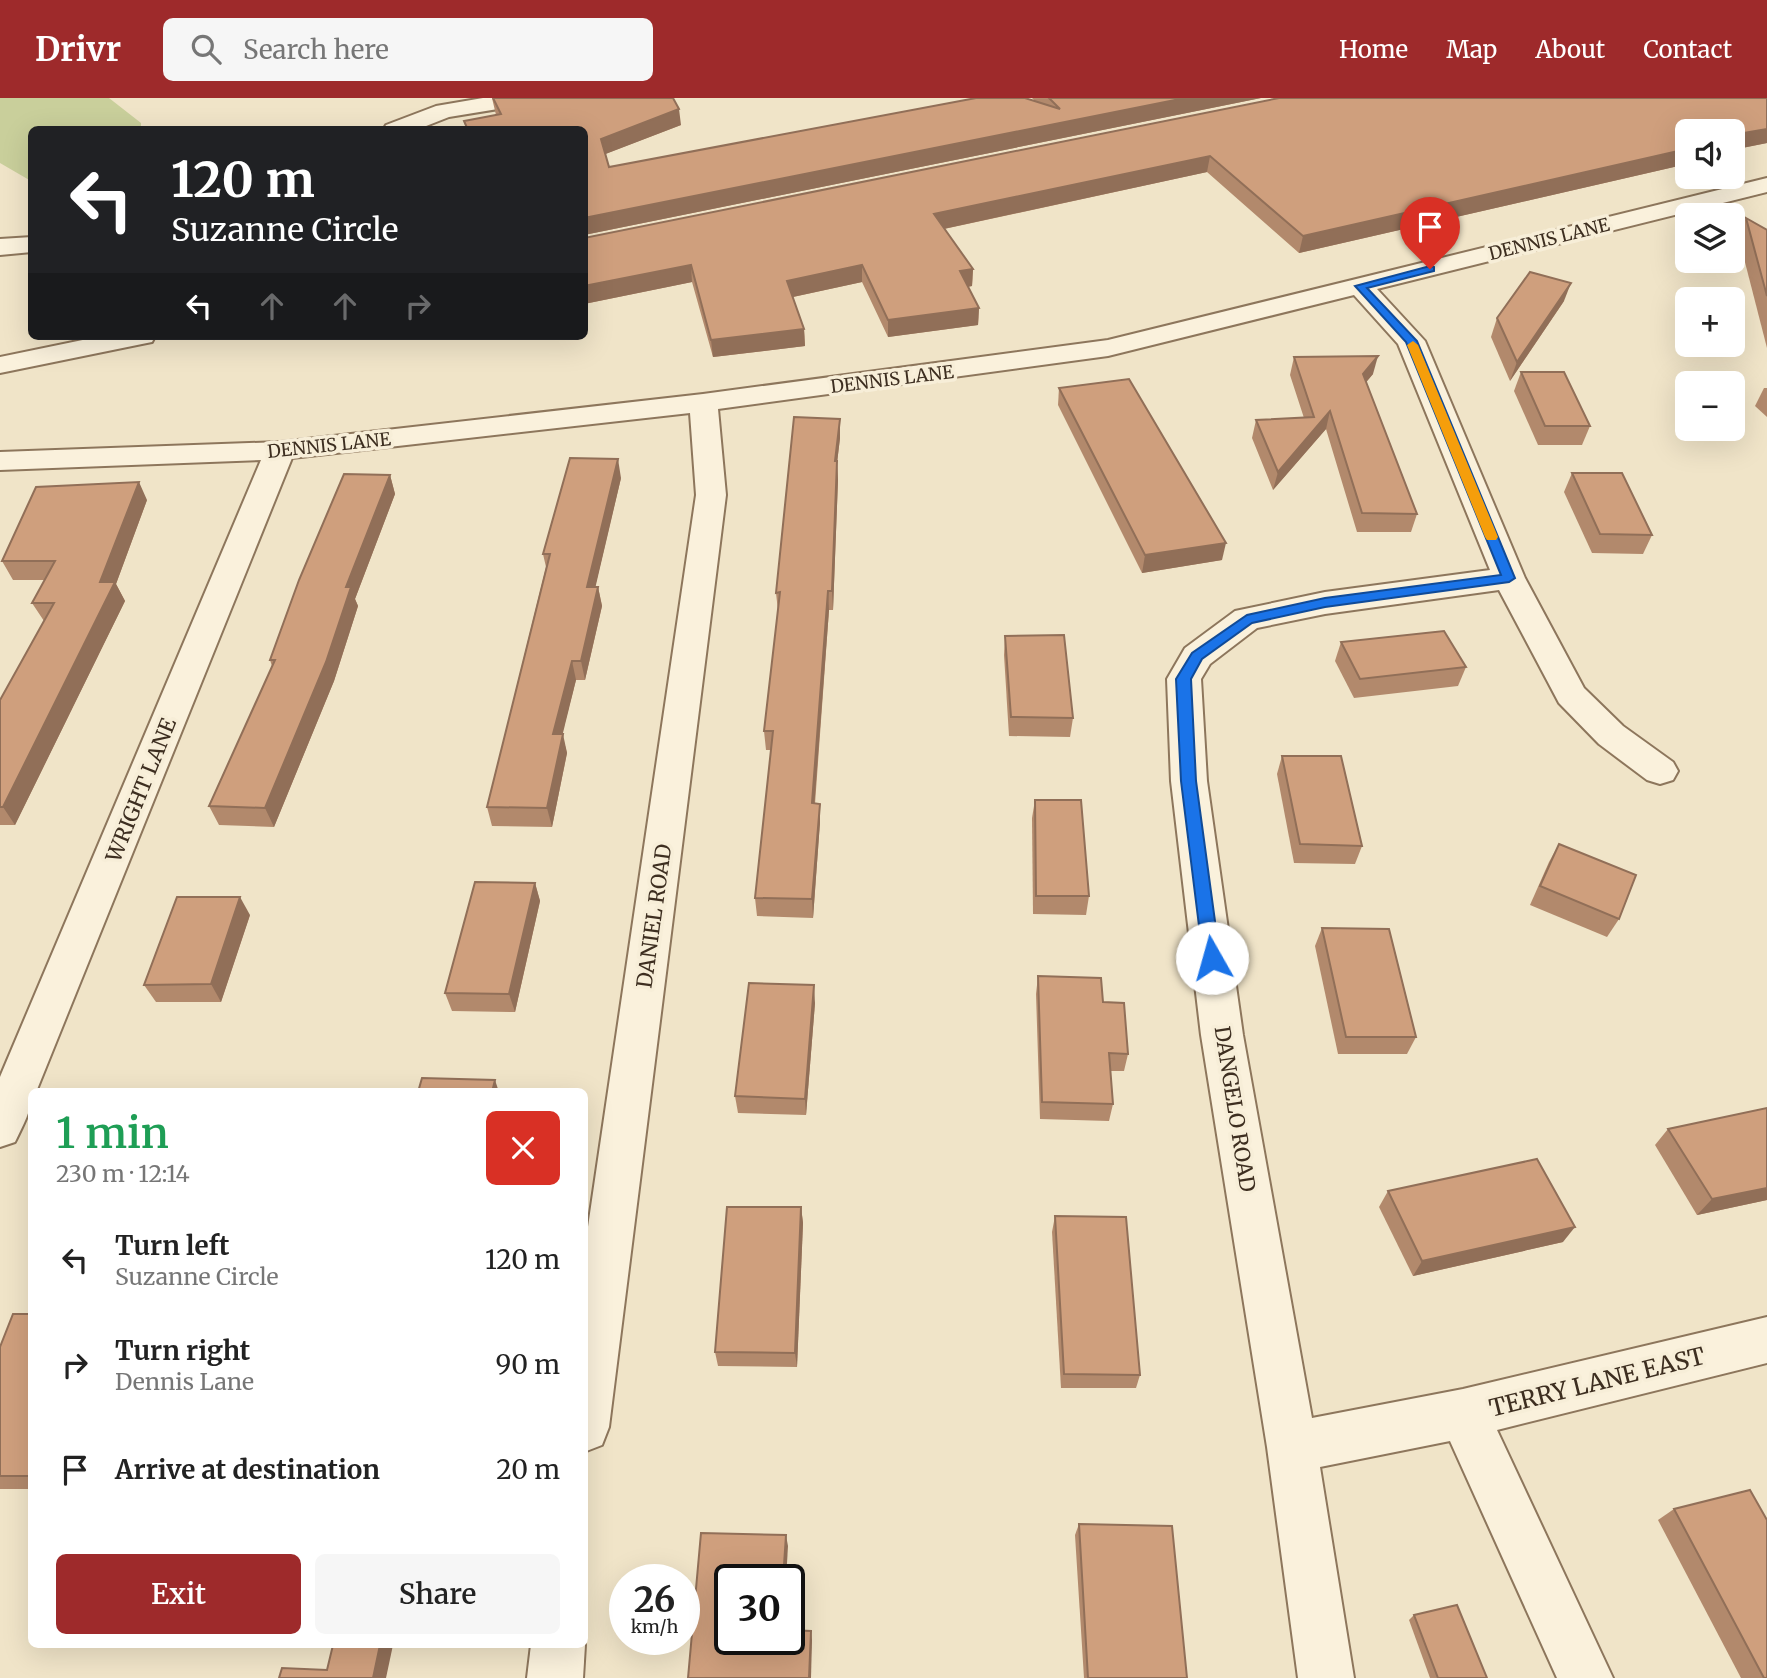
<!DOCTYPE html>
<meta charset="utf-8">
<style>
:root{--surface:#fff;--page:#f6f6f6;--text:#222;--muted:#767676;--accent:#9e2a2b}
body{margin:0;font-family:Merriweather,serif;background:var(--page);color:var(--text);height:100vh;display:flex;flex-direction:column;font-size:26px;white-space:nowrap}
*{box-sizing:border-box;margin:0}
p{font-size:23px;color:var(--muted)}
.icon{flex:none;width:38px;height:38px;fill:none;stroke:currentColor;stroke-width:2;stroke-linecap:round;stroke-linejoin:round}
.map{position:relative;flex:1;overflow:hidden}
.sheet{position:absolute;left:28px;top:990px;width:560px;height:560px;display:flex;flex-direction:column;background:var(--surface);border-radius:10px;box-shadow:0 7px 28px #0002}
.sheet>*{flex:none}
.top-card{position:absolute;left:28px;top:28px;width:560px;height:214px;border-radius:10px;box-shadow:0 7px 28px #0002;background:#202124;color:#fff;overflow:hidden}
.buttons{position:absolute;left:1675px;top:21px;display:grid;gap:14px}
.buttons a{display:grid;place-items:center;width:70px;height:70px;border-radius:10px;background:var(--surface);box-shadow:0 7px 28px #0002;font-size:35px}
.speed{position:absolute;left:609px;top:1466px;display:flex;gap:14px;font-size:35px;font-weight:700;text-align:center}
.speed>*{display:grid;place-content:center;width:91px;height:91px;border-radius:50%;background:var(--surface);box-shadow:0 7px 28px #0002;line-height:1}
.speed small{font-size:18px;font-weight:400}
.speed .limit{border:4px solid #111;border-radius:10px;background:#fff;color:#111}
.pin{position:absolute;display:grid;place-items:center;width:60px;height:60px;color:#fff;margin:-72px -30px;border-radius:50% 50% 50% 0;rotate:-45deg;box-shadow:0 0 7px #0007}
.pin .icon{rotate:45deg}
.me{position:absolute;width:77px;margin:-38px;rotate:353deg;stroke-linejoin:round;filter:drop-shadow(0 0 5px #0008)}
.turn{display:flex;align-items:center;gap:24px;height:147px;padding:0 28px;font-size:32px}
.turn .icon{width:91px;height:91px;stroke-width:2.5}
.turn b{display:block;font-size:49px;line-height:60px}
.lanes{display:flex;align-items:center;height:66px;padding:0 28px;background:#0003;justify-content:center;gap:35px;direction:ltr}
.lanes .off{opacity:.35}
.round{display:grid;place-items:center;flex:none;width:74px;height:74px;border-radius:10px;background:var(--page)}
.summary{display:flex;align-items:center;justify-content:space-between;height:119px;padding:0 28px}
h1{font-size:42px;font-weight:600;line-height:52px;color:#1e9e55}
.action{display:flex;gap:14px;margin-top:auto;padding:14px 28px}
.action a{flex:1;height:80px;border-radius:10px;background:var(--accent);color:#fff;font-size:28px;font-weight:600;line-height:80px;text-align:center}
.action a+a{background:var(--page);color:var(--text)}
ul{padding:0;list-style:none}
li{display:flex;align-items:center;gap:21px;height:105px;padding:0 28px}
li div{flex:1}
li b{display:block;font-size:26px}
li em{font-style:normal}
header{display:flex;align-items:center;gap:42px;box-sizing:border-box;height:98px;padding:0 35px;background:var(--accent);color:#fff}
header strong{font-size:33px}
nav{display:flex;gap:38px;margin-inline-start:auto;font-size:24px}
.search{width:490px;height:63px;background:var(--page);display:flex;align-items:center;gap:18px;box-sizing:border-box;padding:0 24px;border-radius:10px;color:var(--muted);font-size:26px}
.map>svg:first-child{display:block}
.green{fill:#c9cf9b}
.lines{fill:none;stroke-linecap:round;stroke-linejoin:round}
.minor-casing{stroke:#8d765c;stroke-width:4}
.minor{fill:#faf1dc;fill-rule:evenodd}
.wall{fill:#b2896c}
.shaded-wall{fill:#916f58}
.building{fill:#cf9f7d;stroke:#916f58;stroke-width:2}
.route{fill:#1a73e8;stroke:#114b97;stroke-width:2}
.slow{fill:#f59e0b}
.labels{text-anchor:middle;dominant-baseline:central;stroke-width:7;stroke-linejoin:round;paint-order:stroke}
.far-street-label{font-size:18px;fill:#3d2e20;stroke:#f7eed8}
.street-label{font-size:21px;fill:#3d2e20;stroke:#f7eed8}
.near-street-label{font-size:24px;fill:#3d2e20;stroke:#f7eed8}
</style>
<header>
<strong>Drivr</strong>
<div class="search"><svg class="icon" aria-label="search" viewBox="0 0 24 24"><circle cx="10" cy="10" r="6"/><path d="M15 15l6 6"/></svg>Search here</div>
<nav><a>Home</a><a>Map</a><a>About</a><a>Contact</a></nav>
</header>
<div class="map">
<svg width="1767" height="1580" viewBox="0 0 1767 1580">
<rect width="100%" height="100%" fill="#f0e4c8"/>
<polygon class="green" points="0,0 109,0 141,25 141,31 32,32 31,83 0,65"/>
<g class="lines">
<g class="minor-casing">
<g id="minor">
<polygon points="483,0 534,0 531,5 523,7 449,19 416,32 383,32 386,27 436,8"/>
<path d="M1767,80v14l-390,97 48,52 100,237 59,110 39,38 50,36 5,9 -5,9 -13,4 -13,-4 -48,-36 -40,-41 -60,-113 -174,24 -68,14 -47,36 -9,15 6,102 36,254 69,383 151,-29 304,-72v46l-270,67 116,248h-56l-107,-237 -130,26 34,211h-56l-31,-231 -66,-412 -30,-254 -4,-102 18,-31 50,-37 90,-19 165,-22 -92,-226 -44,-49 -246,61 -390,53 8,86 -117,932 -7,18 -18,7v-198l112,-759 -6,-82 -398,45 -256,634h-4c0,18 -9,33 -17,50l-15,5v-70l261,-617 -261,10v-18l280,-10 423,-48 405,-54z"/>
<polygon points="32,139 32,154 0,157 0,141"/>
<polygon points="102,238 155,238 152,244 142,246 0,275 0,259"/>
<polygon points="584,1545 585,1547 583,1580 527,1580 531,1547"/>
</g>
</g>
<use href="#minor" class="minor"/>
</g>
<g class="wall">
<polygon points="492,0 681,27 605,56 609,69 1035,3 1032,0 1261,0 584,137 584,32 466,32 464,23 496,17"/>
<polygon points="1279,0 1767,0 1767,45 1732,52 1732,33 1687,33 1687,66 1299,155 1207,74 944,131 973,171 972,188 968,189 979,210 978,227 888,239 862,184 793,199 804,231 805,248 713,259 692,184 584,206 584,140"/>
<polygon points="1746,120 1767,132 1767,250 1738,137"/>
<polygon points="1564,203 1510,283 1491,239 1497,220"/>
<polygon points="1294,259 1373,276 1366,284 1417,416 1411,434 1357,434 1326,331 1273,392 1252,340 1256,322 1304,320 1290,277"/>
<polygon points="1521,274 1590,328 1582,347 1538,347 1514,293"/>
<polygon points="1059,290 1222,462 1142,475 1058,307"/>
<polygon points="1764,290 1767,290 1767,319 1755,308"/>
<polygon points="840,321 840,340 837,365 838,382 833,512 829,512 815,706 820,724 813,820 757,818 755,800 771,652 766,652 764,633 778,513 776,495"/>
<polygon points="1572,375 1652,437 1643,456 1592,455 1564,394"/>
<polygon points="390,377 395,396 355,501 358,508 334,583 274,729 219,727 209,708 272,568 270,562"/>
<polygon points="621,380 595,489 598,489 602,508 585,582 576,582 562,636 567,655 552,729 492,728 487,709 546,469 543,456"/>
<polygon points="147,402 116,486 125,503 15,727 0,727 0,602 44,523 32,505 45,482 13,482 2,463"/>
<polygon points="1005,538 1073,620 1070,639 1009,638 1004,557"/>
<polygon points="1341,544 1466,569 1458,588 1354,600 1335,563"/>
<polygon points="1282,658 1362,748 1355,766 1294,765 1277,676"/>
<polygon points="1035,702 1089,798 1086,817 1033,816 1032,720"/>
<polygon points="1559,746 1619,821 1607,839 1530,807 1549,764"/>
<polygon points="535,785 540,803 515,914 452,913 445,895"/>
<polygon points="250,817 221,904 156,904 144,887"/>
<polygon points="1322,830 1416,939 1407,956 1338,956 1315,848"/>
<polygon points="1038,878 1103,904 1128,956 1124,973 1110,973 1113,1006 1109,1023 1040,1021 1036,896"/>
<polygon points="815,905 806,1017 738,1015 735,998"/>
<polygon points="1668,1031 1767,1102 1697,1117 1655,1047"/>
<polygon points="1388,1093 1563,1144 1413,1178 1379,1109"/>
<polygon points="801,1109 803,1125 797,1269 718,1268 715,1254"/>
<polygon points="1055,1118 1140,1277 1136,1290 1061,1290 1052,1134"/>
<polygon points="32,1216 32,1391 0,1391 0,1249"/>
<polygon points="1674,1411 1767,1580 1741,1580 1658,1422"/>
<polygon points="1079,1426 1187,1580 1084,1580 1075,1437"/>
<polygon points="1414,1517 1487,1580 1430,1580 1409,1522"/>
</g>
<g class="shaded-wall">
<polygon points="1185,0 1261,0 584,137 584,120"/>
<polygon points="679,11 681,27 603,57 601,41"/>
<polygon points="1767,31 1767,45 1732,52 1732,37"/>
<polygon points="1687,51 1687,66 1299,155 1303,138"/>
<polygon points="1210,58 1207,74 934,133 934,116"/>
<polygon points="691,167 692,184 584,206 584,188"/>
<polygon points="862,167 862,184 788,200 787,183"/>
<polygon points="973,171 972,188 959,190 960,173"/>
<polygon points="1571,185 1564,203 1510,283 1517,264"/>
<polygon points="979,210 978,227 888,239 888,222"/>
<polygon points="804,231 805,248 713,259 711,242"/>
<polygon points="1378,258 1373,276 1358,294 1363,276"/>
<polygon points="1330,313 1326,331 1273,392 1278,374"/>
<polygon points="840,321 840,340 837,365 838,382 833,512 832,493 835,363"/>
<polygon points="618,361 621,380 591,508 587,489"/>
<polygon points="390,377 395,396 355,501 358,508 334,583 274,729 265,710 346,489"/>
<polygon points="139,384 147,402 116,486 125,503 15,727 3,709 100,484"/>
<polygon points="1226,445 1222,462 1142,475 1145,457"/>
<polygon points="598,489 602,508 585,582 581,563"/>
<polygon points="828,493 829,512 813,724 812,705"/>
<polygon points="572,563 576,582 558,655 553,636"/>
<polygon points="563,636 567,655 552,729 547,710"/>
<polygon points="820,706 820,724 813,820 812,801"/>
<polygon points="535,785 540,803 515,914 509,896"/>
<polygon points="240,799 250,817 221,904 211,886"/>
<polygon points="814,887 815,905 806,1017 805,1001"/>
<polygon points="495,982 499,994 492,994"/>
<polygon points="1767,1090 1767,1102 1697,1117 1712,1101"/>
<polygon points="801,1109 803,1125 797,1269 795,1255"/>
<polygon points="1575,1129 1563,1144 1413,1178 1422,1163"/>
<polygon points="786,1437 788,1448 786,1482 783,1482"/>
<polygon points="811,1533 812,1542 811,1580 809,1580"/>
<polygon points="380,1547 393,1547 386,1580 373,1580"/>
</g>
<g class="building">
<polygon points="493,0 673,0 679,11 601,41 609,69 976,0 1025,0 1060,11 1049,0 1185,0 584,120 584,32 468,32 464,23 501,16"/>
<polygon points="1279,0 1767,0 1767,31 1732,37 1732,33 1687,33 1687,51 1303,138 1210,58 934,116 973,171 960,173 979,210 888,222 862,167 787,183 804,231 711,242 691,167 584,188 584,140"/>
<polygon points="1746,120 1767,132 1767,198"/>
<polygon points="1530,174 1571,185 1517,264 1497,220"/>
<polygon points="1378,258 1363,276 1417,416 1362,415 1330,313 1278,374 1256,322 1314,319 1294,259"/>
<polygon points="1521,274 1564,274 1590,328 1545,328"/>
<polygon points="1129,281 1226,445 1145,457 1059,290"/>
<polygon points="794,319 840,321 835,363 837,363 832,493 828,493 812,705 820,706 812,801 755,800 773,633 764,633 780,494 776,495"/>
<polygon points="570,360 618,361 587,489 598,489 581,563 572,563 553,636 563,636 547,710 487,709 550,456 543,456"/>
<polygon points="1572,375 1622,375 1652,437 1600,436"/>
<polygon points="344,376 390,377 346,489 351,489 326,564 265,710 209,708 275,562 270,562 299,482"/>
<polygon points="139,384 100,484 115,484 3,709 0,709 0,602 54,505 32,505 55,463 2,463 36,389"/>
<polygon points="1444,533 1466,569 1360,581 1341,544"/>
<polygon points="1064,537 1073,620 1011,619 1005,538"/>
<polygon points="1282,658 1341,658 1362,748 1300,746"/>
<polygon points="1035,702 1081,702 1089,798 1036,798"/>
<polygon points="1559,746 1636,777 1619,821 1540,788"/>
<polygon points="475,784 535,785 509,896 445,895"/>
<polygon points="177,799 240,799 211,886 144,887"/>
<polygon points="1322,830 1389,831 1416,939 1346,939"/>
<polygon points="1038,878 1101,880 1103,904 1124,905 1128,956 1109,955 1113,1006 1042,1004"/>
<polygon points="749,885 814,887 805,1001 735,998"/>
<polygon points="422,980 495,982 492,994 418,994"/>
<polygon points="1767,1010 1767,1090 1712,1101 1668,1031"/>
<polygon points="1537,1061 1575,1129 1422,1163 1388,1093"/>
<polygon points="727,1109 801,1109 795,1255 715,1254"/>
<polygon points="1055,1118 1126,1119 1140,1277 1064,1276"/>
<polygon points="13,1216 32,1216 32,1378 0,1378 0,1249"/>
<polygon points="1750,1392 1767,1422 1767,1580 1764,1580 1674,1411"/>
<polygon points="1079,1426 1172,1428 1187,1580 1088,1580"/>
<polygon points="701,1435 786,1437 783,1482 730,1482 730,1542 789,1542 789,1532 811,1533 809,1580 688,1580"/>
<polygon points="1457,1507 1487,1580 1438,1580 1414,1517"/>
<polygon points="333,1547 380,1547 373,1580 279,1580 282,1570 327,1572"/>
</g>
<polygon class="route" points="1430,168 1434,169 1434,173 1367,190 1417,243 1515,480 1509,484 1325,509 1252,525 1202,561 1191,581 1196,683 1220,860 1218,865 1206,865 1203,860 1181,683 1176,581 1192,555 1247,517 1325,500 1501,477 1406,244 1355,188"/>
<polygon class="slow" points="1413,243 1418,247 1498,439 1496,442 1487,442 1485,439 1407,247"/>
<g class="labels">
<g class="far-street-label">
<text transform="translate(1549 141) rotate(-14)">DENNIS LANE</text>
<text transform="translate(892 281) rotate(-7)">DENNIS LANE</text>
<text transform="translate(329 347) rotate(-6)">DENNIS LANE</text>
</g>
<g class="street-label">
<text transform="translate(141 692) rotate(-68)">WRIGHT LANE</text>
<text transform="translate(654 818) rotate(-82)">DANIEL ROAD</text>
<text transform="translate(1235 1011) rotate(81)">DANGELO ROAD</text>
</g>
<g class="near-street-label">
<text transform="translate(1597 1284) rotate(-14)">TERRY LANE EAST</text>
</g>
</g>
</svg>
<div class="buttons">
<a><svg class="icon" aria-label="sound" viewBox="0 0 24 24"><path d="M4 9h4l5-4v14l-5-4H4zM17 9q2 3 0 6"/></svg></a>
<a><svg class="icon" aria-label="layers" viewBox="0 0 24 24"><path d="M12 4l9 5-9 5-9-5zM3 14l9 5 9-5"/></svg></a>
<a>+</a>
<a>−</a>
</div>
<div class="speed"><div>26<small>km/h</small></div><div class="limit">30</div></div>
<div class="pin" style="left:1430px;top:171px;background:#d93025"><svg class="icon" aria-label="arrive" viewBox="0 0 24 24"><path d="M6 21V4h12l-3 4 3 4H6"/></svg></div>
<svg class="me" style="left:1212px;top:860px" viewBox="-20 -20 40 40"><circle r="19" fill="#fff"/><path d="M0-13L10 11 0 6-10 11z" fill="#1a73e8"/></svg>
<div class="top-card">
<div class="turn"><svg class="icon" aria-label="left" viewBox="0 0 24 24"><path d="M17 20v-9H6M10 6l-5 5 5 5"/></svg><div><b>120 m</b>Suzanne Circle</div></div>
<div class="lanes"><svg class="icon" aria-label="left" viewBox="0 0 24 24"><path d="M17 20v-9H6M10 6l-5 5 5 5"/></svg><svg class="icon off" aria-label="ahead" viewBox="0 0 24 24"><path d="M12 20V5M6 11l6-6 6 6"/></svg><svg class="icon off" aria-label="ahead" viewBox="0 0 24 24"><path d="M12 20V5M6 11l6-6 6 6"/></svg><svg class="icon off" aria-label="right" viewBox="0 0 24 24"><path d="M7 20v-9h11M14 6l5 5-5 5"/></svg></div>
</div>
<section class="sheet">
<div class="summary"><div><h1>1 min</h1><p>230 m · 12:14</p></div><a class="round" style="background:#d93025;color:#fff"><svg class="icon" aria-label="close" viewBox="0 0 24 24"><path d="M6 6l12 12M18 6L6 18"/></svg></a></div>
<ul>
<li><svg class="icon" aria-label="left" viewBox="0 0 24 24"><path d="M17 20v-9H6M10 6l-5 5 5 5"/></svg><div><b>Turn left</b><p>Suzanne Circle</p></div><em>120 m</em></li>
<li><svg class="icon" aria-label="right" viewBox="0 0 24 24"><path d="M7 20v-9h11M14 6l5 5-5 5"/></svg><div><b>Turn right</b><p>Dennis Lane</p></div><em>90 m</em></li>
<li><svg class="icon" aria-label="arrive" viewBox="0 0 24 24"><path d="M6 21V4h12l-3 4 3 4H6"/></svg><div><b>Arrive at destination</b></div><em>20 m</em></li>
</ul>
<div class="action"><a>Exit</a><a>Share</a></div>
</section>
</div>
